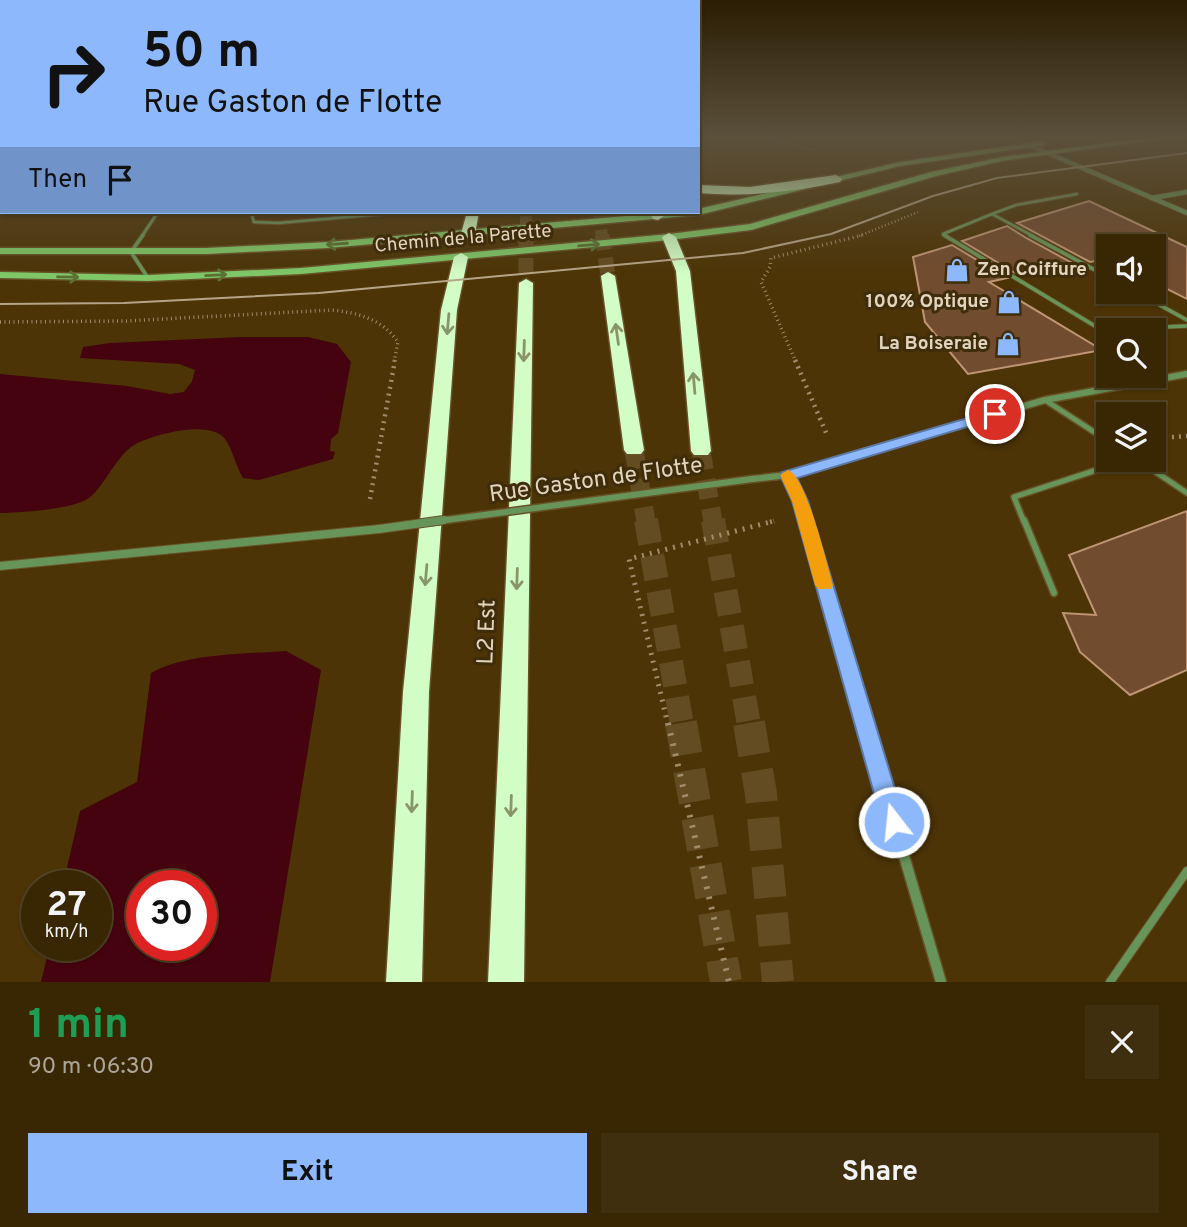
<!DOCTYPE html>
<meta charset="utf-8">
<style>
:root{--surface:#392704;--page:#402f0e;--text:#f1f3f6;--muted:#aba59a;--line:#534426;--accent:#8db9fc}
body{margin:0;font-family:Overpass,sans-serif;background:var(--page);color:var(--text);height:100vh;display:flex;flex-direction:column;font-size:26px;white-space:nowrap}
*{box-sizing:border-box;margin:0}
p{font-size:23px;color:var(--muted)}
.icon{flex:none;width:38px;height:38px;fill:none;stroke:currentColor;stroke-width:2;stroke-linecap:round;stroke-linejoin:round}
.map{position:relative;height:982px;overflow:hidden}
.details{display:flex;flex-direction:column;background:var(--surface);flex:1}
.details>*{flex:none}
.guide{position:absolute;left:0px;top:0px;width:700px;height:214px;box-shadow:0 2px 5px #0004,0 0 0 2px var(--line);background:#8db9fc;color:#111;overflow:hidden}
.tools{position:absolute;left:1096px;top:234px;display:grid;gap:14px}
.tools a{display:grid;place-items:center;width:70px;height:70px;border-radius:0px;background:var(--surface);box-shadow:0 2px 5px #0004,0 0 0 2px var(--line);font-size:35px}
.speed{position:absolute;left:21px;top:870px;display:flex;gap:14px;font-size:35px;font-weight:700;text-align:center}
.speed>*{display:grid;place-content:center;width:91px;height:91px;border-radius:50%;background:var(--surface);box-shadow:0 2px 5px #0004,0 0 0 2px var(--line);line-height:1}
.speed small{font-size:18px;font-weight:400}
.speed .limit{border:10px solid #d22;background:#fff;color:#111}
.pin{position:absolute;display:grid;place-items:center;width:60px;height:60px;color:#fff;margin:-30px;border:4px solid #fff;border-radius:50%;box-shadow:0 2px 7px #0007}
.me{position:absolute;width:77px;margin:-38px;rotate:344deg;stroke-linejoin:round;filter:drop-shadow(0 0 5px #0008)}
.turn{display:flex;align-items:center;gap:24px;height:147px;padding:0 28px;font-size:32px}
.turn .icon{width:91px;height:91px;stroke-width:2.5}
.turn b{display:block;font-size:49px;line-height:60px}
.then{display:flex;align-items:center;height:66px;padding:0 28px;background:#0003;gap:14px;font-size:26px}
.round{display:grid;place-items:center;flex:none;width:74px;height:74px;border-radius:0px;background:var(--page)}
.summary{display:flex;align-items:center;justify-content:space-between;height:119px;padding:0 28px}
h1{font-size:42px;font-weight:700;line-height:52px;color:#1e9e55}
.action{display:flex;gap:14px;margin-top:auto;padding:14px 28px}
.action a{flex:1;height:80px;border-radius:0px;background:var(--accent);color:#111;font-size:28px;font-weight:700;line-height:80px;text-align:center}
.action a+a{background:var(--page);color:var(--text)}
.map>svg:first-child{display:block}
.water{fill:#44030f;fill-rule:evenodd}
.building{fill:#724c2e;stroke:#bf9575;stroke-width:2}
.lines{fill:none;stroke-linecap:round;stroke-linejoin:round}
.highway-tunnel-far4{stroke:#634c22;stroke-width:12;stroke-dasharray:12 6;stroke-linecap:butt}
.highway-tunnel-far3{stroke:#634c22;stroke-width:15;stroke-dasharray:15 8;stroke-linecap:butt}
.highway-tunnel-far2{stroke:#634c22;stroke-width:19;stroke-dasharray:19 10;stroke-linecap:butt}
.highway-tunnel-far1{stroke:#634c22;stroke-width:24;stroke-dasharray:24 12;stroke-linecap:butt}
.highway-tunnel{stroke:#634c22;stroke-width:32;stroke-dasharray:32 16;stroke-linecap:butt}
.lane-far4-casing{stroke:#675127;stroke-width:4.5}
.lane-far3-casing{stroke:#675127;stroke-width:5}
.lane-far2-casing{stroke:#675127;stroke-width:8}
.lane-far1-casing{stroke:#675127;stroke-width:9}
.lane-casing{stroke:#675127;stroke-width:10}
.street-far3-casing{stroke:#675127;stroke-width:6}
.street-far2-casing{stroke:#675127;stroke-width:9}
.street-far1-casing{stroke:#675127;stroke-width:10}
.street-casing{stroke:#675127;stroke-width:13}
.secondary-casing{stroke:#675127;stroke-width:3}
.highway-casing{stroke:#675127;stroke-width:3}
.path-far4{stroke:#9f8c6b;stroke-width:2.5;stroke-dasharray:1 2.5;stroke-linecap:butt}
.path-far3{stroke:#9f8c6b;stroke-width:3.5;stroke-dasharray:1 3.5;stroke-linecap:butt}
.path-far2{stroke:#9f8c6b;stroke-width:4.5;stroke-dasharray:2 5;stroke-linecap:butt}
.path-far1{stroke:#9f8c6b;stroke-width:5;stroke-dasharray:2 6;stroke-linecap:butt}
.path{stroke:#9f8c6b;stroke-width:6;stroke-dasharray:2.5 8;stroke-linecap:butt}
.lane-far4{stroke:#679459;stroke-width:2.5}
.lane-far3{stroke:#679459;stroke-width:3.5}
.lane-far2{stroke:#679459;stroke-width:5}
.lane-far1{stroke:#679459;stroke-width:6}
.lane{stroke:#679459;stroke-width:8}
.street-far3{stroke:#679459;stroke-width:4.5}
.street-far2{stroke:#679459;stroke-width:6}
.street-far1{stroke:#679459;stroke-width:8}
.street{stroke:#679459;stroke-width:10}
.secondary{fill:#7ec667;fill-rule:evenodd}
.highway{fill:#d2fec5;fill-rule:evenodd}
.tram{stroke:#b5a487;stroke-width:2}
.street-bridge-far1-casing{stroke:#675127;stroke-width:9;stroke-linecap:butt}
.street-bridge-casing{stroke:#675127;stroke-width:10;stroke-linecap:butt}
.street-bridge-far1{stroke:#679459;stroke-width:6}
.street-bridge{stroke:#679459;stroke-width:8}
.oneway{stroke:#5b7134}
.oneway2{stroke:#889568}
.route{fill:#8db9fc;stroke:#5c78a4;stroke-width:2}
.slow{fill:#f59e0b}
.labels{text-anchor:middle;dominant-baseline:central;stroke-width:6;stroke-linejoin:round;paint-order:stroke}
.far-street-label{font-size:19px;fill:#e3d4be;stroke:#3e2c0a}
.far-poi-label{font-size:19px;font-weight:bold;fill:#e3d4be;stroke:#3e2c0a;text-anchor:end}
.street-label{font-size:23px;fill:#e3d4be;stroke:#3e2c0a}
</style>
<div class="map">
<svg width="1187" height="982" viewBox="0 0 1187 982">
<rect width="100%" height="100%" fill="#4c3406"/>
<g class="water">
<path d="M241,337h67l29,7 14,18 -13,71 -7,6 -1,12 5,1 -2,7 -74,21 -16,-2c-7,-11 -10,-28 -18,-39 -15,-20 -72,-5 -91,6 -18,11 -30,42 -45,53 -14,11 -70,15 -89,15v-139l127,12 43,8 14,-2 8,-11 3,-11 -16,-6 -99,-6 3,-11 27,-4z"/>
<path d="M286,651l35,19 -51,312h-229l9,-37h46v-59l-33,-1 17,-74 57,-29 14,-109c35,-20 95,-19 135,-22zM142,886h59v59h-59z"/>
</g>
<g class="building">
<polygon points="1089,201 1187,247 1187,299 1153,282 1153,247 1108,247 1108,259 1090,262 1017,223"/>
<polygon points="1007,226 1028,239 1076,265 1020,276 962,241"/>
<polygon points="952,245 1007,278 989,282 1102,350 968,374 925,322 913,257"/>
<polygon points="1187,511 1187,670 1130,695 1080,652 1063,613 1096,615 1069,555"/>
</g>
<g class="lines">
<g class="highway-tunnel-far4">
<polyline points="526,212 526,236"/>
<polyline points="599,212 602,236"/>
</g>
<g class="highway-tunnel-far3">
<polyline points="526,235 526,283"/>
<polyline points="602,235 608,276"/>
</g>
<g class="highway-tunnel-far2">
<polyline points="634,450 646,522"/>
<polyline points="701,451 713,522"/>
</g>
<g class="highway-tunnel-far1">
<polyline points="646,520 682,725"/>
<polyline points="713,520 749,725"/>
</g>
<g class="highway-tunnel">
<polyline points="681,723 726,982"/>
<polyline points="749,723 761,794 778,982"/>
</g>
<g class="lane-far4-casing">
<g id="lane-far4">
<polyline points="251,212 254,222 278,223 405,212"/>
<polyline points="992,214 1016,205 1077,194"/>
<polyline points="142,236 158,212"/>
<polyline points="947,236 943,234 992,214 1033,236"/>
</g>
</g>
<g class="lane-far3-casing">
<g id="lane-far3">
<polyline points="143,235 131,252 148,278"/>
<polyline points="944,235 1095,326 1115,329 1187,326"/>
<polyline points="1030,235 1108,277"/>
<polyline points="1136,292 1187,320"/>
</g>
</g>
<g class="lane-far2-casing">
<g id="lane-far2">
<polyline points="1045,400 1108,441"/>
<polyline points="1138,460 1187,493"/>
<polyline points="1024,522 1014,497 1127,460"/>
</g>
</g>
<g class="lane-far1-casing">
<polyline id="lane-far1" points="1024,520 1054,593"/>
</g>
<g class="lane-casing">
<polyline id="lane" points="1110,982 1187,871"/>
</g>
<g class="street-far3-casing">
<g id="street-far3">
<polyline points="1029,145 1187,213"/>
<polyline points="1152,198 1187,192"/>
</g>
</g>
<g class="street-far2-casing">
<g id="street-far2">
<polyline points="788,475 806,522"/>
<polyline points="752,479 788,475 1045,400 1187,374"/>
</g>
</g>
<g class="street-far1-casing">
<g id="street-far1">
<polyline points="806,520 866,725"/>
<polyline points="0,566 379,529"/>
</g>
</g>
<g class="street-casing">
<polyline id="street" points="865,723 941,982"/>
</g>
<g class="secondary-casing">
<g id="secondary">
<polygon points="1160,136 1183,136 1002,161 936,176 751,230 669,240 301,274 148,281 0,278 0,272 148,275 301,268 669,234 750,224 931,172 1002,157"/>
<polygon points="1043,141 1046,145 900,166 698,215 328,248 206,254 0,254 0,248 206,248 328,242 671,212 698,212 698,209 900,162"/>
</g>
</g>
<g class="highway-casing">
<g id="highway">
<path d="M836,175l6,4 -2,3c-46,10 -95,15 -142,11v-8l52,2z"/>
<polygon points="467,212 479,212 475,234 468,238 461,234"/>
<polygon points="650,212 662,212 664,216 658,220 653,219"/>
<polygon points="669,233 676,237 690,271 711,451 708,455 694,455 691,451 676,271 662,237"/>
<polygon points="461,253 468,257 457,310 429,692 422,982 386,982 403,692 441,310 454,257"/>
<polygon points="608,272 615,276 644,450 641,454 627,454 624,450 601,276"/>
<polygon points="526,279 533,283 524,982 488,982 519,283"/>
</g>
</g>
<g class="path-far4">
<polyline points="758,136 814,150"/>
<polyline points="859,236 918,212"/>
</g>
<g class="path-far3">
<path d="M0,322l125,-1 207,-11c27,3 50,9 66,32l-4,20"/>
<polyline points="796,362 761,282 770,267 771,258 863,235"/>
</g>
<g class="path-far2">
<polyline points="795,360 827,435"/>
<polyline points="1158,438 1187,436"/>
<polyline points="370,499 395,360"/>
<polyline points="770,522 774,521"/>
</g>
<polyline class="path-far1" points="668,725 629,559 774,521"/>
<polyline class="path" points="668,723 729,982"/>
<use href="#lane-far4" class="lane-far4"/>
<use href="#lane-far3" class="lane-far3"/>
<use href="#lane-far2" class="lane-far2"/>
<use href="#lane-far1" class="lane-far1"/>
<use href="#lane" class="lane"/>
<use href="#street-far3" class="street-far3"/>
<use href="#street-far2" class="street-far2"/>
<use href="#street-far1" class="street-far1"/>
<use href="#street" class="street"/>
<use href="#secondary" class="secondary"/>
<use href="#highway" class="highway"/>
<polyline class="tram" points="0,304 124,303 319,293 743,253 831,234 933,196 997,178 1187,153"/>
<g class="street-bridge-far1-casing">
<polyline id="street-bridge-far1" points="431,522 752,479"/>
</g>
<g class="street-bridge-casing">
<polyline id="street-bridge" points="379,529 444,520"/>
</g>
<use href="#street-bridge-far1" class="street-bridge-far1"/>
<use href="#street-bridge" class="street-bridge"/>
</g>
<defs><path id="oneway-shaft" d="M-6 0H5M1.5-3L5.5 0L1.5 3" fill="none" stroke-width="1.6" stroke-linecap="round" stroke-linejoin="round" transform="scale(1.75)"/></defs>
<g class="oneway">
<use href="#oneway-shaft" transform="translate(337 244) rotate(176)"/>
<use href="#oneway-shaft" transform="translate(589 245) rotate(-5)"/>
<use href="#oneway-shaft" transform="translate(216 275) rotate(-3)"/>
<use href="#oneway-shaft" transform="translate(68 277) rotate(1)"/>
</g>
<g class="oneway2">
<use href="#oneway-shaft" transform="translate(448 324) rotate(95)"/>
<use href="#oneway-shaft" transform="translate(617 334) rotate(-98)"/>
<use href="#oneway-shaft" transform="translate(524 351) rotate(92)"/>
<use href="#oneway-shaft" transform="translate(694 383) rotate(-95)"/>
<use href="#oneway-shaft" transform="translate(426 575) rotate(95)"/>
<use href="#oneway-shaft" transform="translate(517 579) rotate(92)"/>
<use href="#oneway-shaft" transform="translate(412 802) rotate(92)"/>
<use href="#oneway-shaft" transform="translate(511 806) rotate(92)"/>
</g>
<linearGradient id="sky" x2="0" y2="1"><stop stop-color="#2a1d03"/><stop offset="0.5" stop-color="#5b503b"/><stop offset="1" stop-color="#5b503b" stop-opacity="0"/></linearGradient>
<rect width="1187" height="274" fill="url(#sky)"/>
<polygon class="route" points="995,410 1000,411 1000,417 797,478 808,501 905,822 902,829 894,832 885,829 882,822 792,501 780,475 782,472"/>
<path class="slow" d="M788,470c18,5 39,94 45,115l-2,4h-13l-3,-4 -23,-84 -12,-26z"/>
<defs>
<g id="shop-bare" transform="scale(1.89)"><path d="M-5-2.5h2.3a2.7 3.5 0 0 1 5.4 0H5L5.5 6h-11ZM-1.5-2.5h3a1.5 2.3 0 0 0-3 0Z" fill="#8db9fc" stroke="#3e2c0a" stroke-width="2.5" paint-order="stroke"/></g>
</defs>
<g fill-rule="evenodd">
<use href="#shop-bare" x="957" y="270"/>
<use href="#shop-bare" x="1009" y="302"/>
<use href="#shop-bare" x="1008" y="344"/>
</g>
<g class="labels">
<g class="far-street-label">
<text transform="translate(463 239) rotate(-5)">Chemin de la Parette</text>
</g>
<g class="far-poi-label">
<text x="977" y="270" text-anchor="start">Zen Coiffure</text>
<text x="989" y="302">100% Optique</text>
<text x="988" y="344">La Boiseraie</text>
</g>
<g class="street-label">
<text transform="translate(596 481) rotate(-8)">Rue Gaston de Flotte</text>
<text transform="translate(488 632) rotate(-88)">L2 Est</text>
</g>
</g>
</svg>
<div class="tools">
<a><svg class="icon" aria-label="sound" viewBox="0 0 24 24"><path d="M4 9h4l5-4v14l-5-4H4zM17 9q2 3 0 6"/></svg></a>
<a><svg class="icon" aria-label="search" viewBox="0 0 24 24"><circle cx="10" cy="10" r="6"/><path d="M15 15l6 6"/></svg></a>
<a><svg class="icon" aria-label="layers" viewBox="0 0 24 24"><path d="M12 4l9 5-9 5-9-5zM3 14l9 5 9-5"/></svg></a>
</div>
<div class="speed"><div>27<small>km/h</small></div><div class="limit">30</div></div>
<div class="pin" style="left:995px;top:414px;background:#d93025"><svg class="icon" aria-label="arrive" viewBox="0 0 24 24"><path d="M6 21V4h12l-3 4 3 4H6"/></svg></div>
<svg class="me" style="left:894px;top:822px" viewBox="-20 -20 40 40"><circle r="17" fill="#8db9fc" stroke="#fff" stroke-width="3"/><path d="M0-11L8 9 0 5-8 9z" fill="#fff"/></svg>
<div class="guide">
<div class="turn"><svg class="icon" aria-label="right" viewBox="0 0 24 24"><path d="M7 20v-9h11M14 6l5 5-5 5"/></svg><div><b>50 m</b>Rue Gaston de Flotte</div></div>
<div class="then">Then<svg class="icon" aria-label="arrive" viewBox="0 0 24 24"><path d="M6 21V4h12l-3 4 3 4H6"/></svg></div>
</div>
</div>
<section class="details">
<div class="summary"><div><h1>1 min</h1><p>90 m · 06:30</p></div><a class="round"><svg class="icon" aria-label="close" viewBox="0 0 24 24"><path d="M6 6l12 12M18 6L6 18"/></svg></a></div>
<div class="action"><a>Exit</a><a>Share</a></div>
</section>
